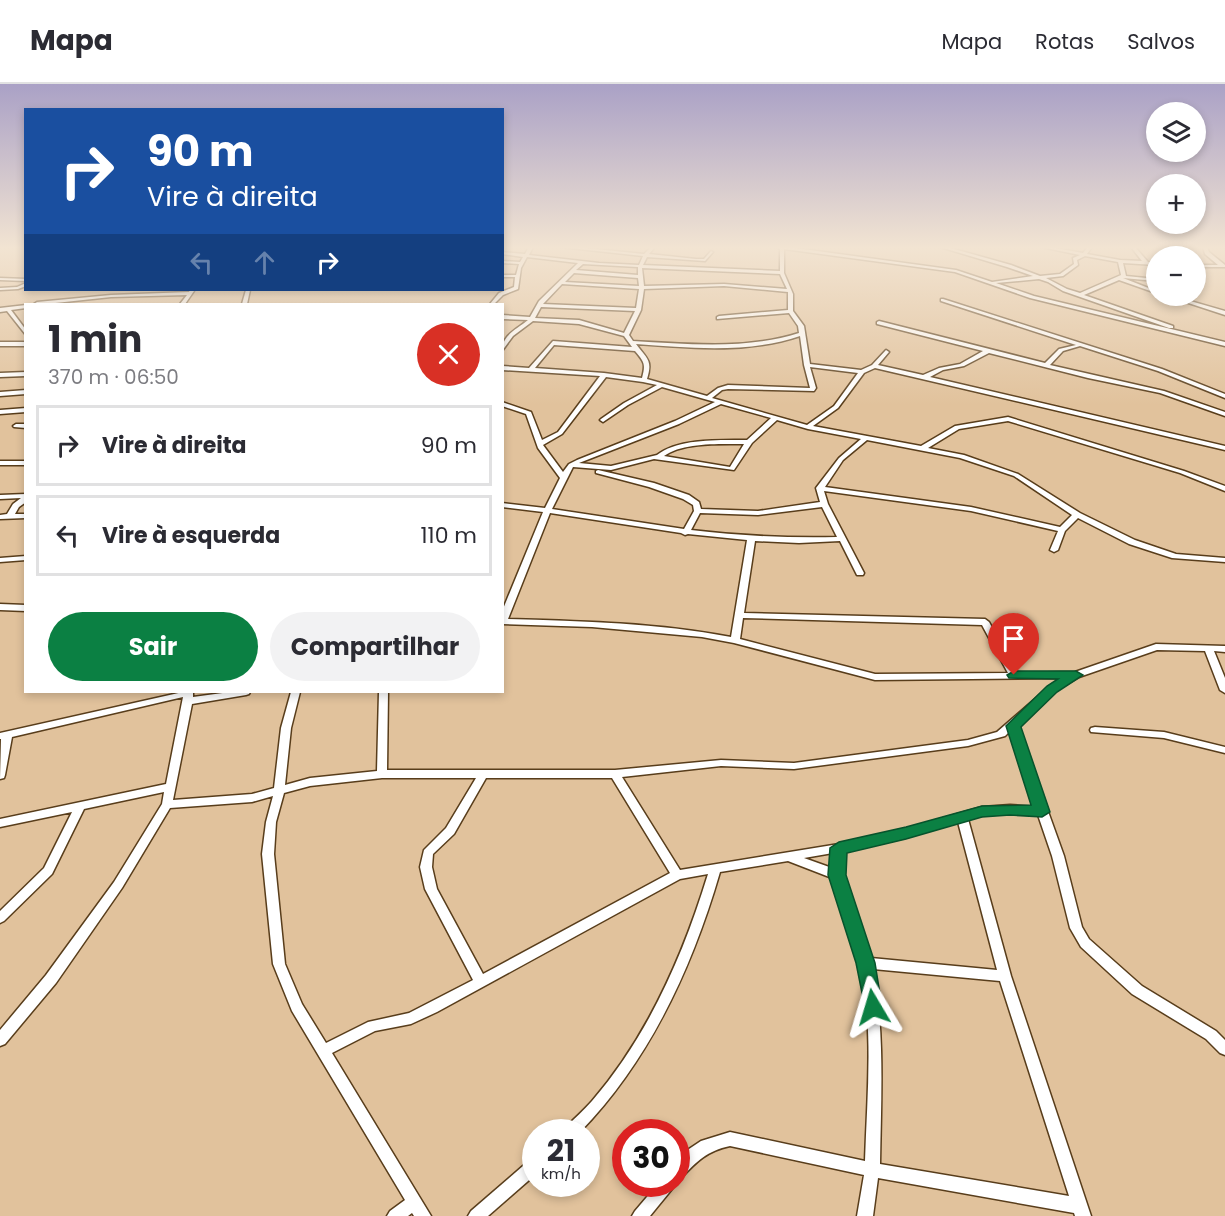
<!DOCTYPE html>
<html lang="pt">
<meta charset="utf-8">
<style>
:root{--surface:#fff;--page:#f2f2f3;--text:#2b2b33;--muted:#7c7c81;--line:#e1e1e2;--accent:#0b8043}
body{margin:0;font-family:Poppins,sans-serif;background:var(--page);color:var(--text);height:100vh;display:flex;flex-direction:column;font-size:22px;white-space:nowrap}
*{box-sizing:border-box;margin:0}
p{font-size:20px;color:var(--muted)}
.icon{flex:none;width:33px;height:33px;fill:none;stroke:currentColor;stroke-width:2;stroke-linecap:round;stroke-linejoin:round}
.map{position:relative;flex:1;overflow:hidden}
.side{position:absolute;left:24px;top:219px;width:480px;height:390px;display:flex;flex-direction:column;background:var(--surface);border-radius:0px;box-shadow:0 3px 9px #0003}
.side>*{flex:none}
.banner{position:absolute;left:24px;top:24px;width:480px;height:183px;border-radius:0px;box-shadow:0 3px 9px #0003;background:#1a4fa0;color:#fff;overflow:hidden}
.tools{position:absolute;left:1146px;top:18px;display:grid;gap:12px}
.tools a{display:grid;place-items:center;width:60px;height:60px;border-radius:50%;background:var(--surface);box-shadow:0 3px 9px #0003;font-size:30px}
.speed{position:absolute;left:522px;top:1035px;display:flex;gap:12px;font-size:30px;font-weight:700;text-align:center}
.speed>*{display:grid;place-content:center;width:78px;height:78px;border-radius:50%;background:var(--surface);box-shadow:0 3px 9px #0003;line-height:1}
.speed small{font-size:15px;font-weight:400}
.speed .limit{border:9px solid #d22;background:#fff;color:#111}
.pin{position:absolute;display:grid;place-items:center;width:51px;height:51px;color:#fff;margin:-62px -26px;border-radius:50% 50% 50% 0;rotate:-45deg;box-shadow:0 0 6px #0007}
.pin .icon{rotate:45deg}
.me{position:absolute;width:66px;margin:-33px;rotate:353deg;stroke-linejoin:round;filter:drop-shadow(0 0 4px #0008)}
.turn{display:flex;align-items:center;gap:21px;height:126px;padding:0 24px;font-size:27px}
.turn .icon{width:78px;height:78px;stroke-width:2.5}
.turn b{display:block;font-size:42px;line-height:51px}
.lanes{display:flex;align-items:center;height:57px;padding:0 24px;background:#0003;justify-content:center;gap:30px;direction:ltr}
.lanes .off{opacity:.35}
.round{display:grid;place-items:center;flex:none;width:63px;height:63px;border-radius:32px;background:var(--page)}
.overview{display:flex;align-items:center;justify-content:space-between;height:102px;padding:0 24px}
h1{font-size:36px;font-weight:700;line-height:45px}
.button{display:flex;gap:12px;margin-top:auto;padding:12px 24px}
.button a{flex:1;height:69px;border-radius:36px;background:var(--accent);color:#fff;font-size:24px;font-weight:700;line-height:69px;text-align:center}
.button a+a{background:var(--page);color:var(--text)}
ul{padding:0;list-style:none}
li{display:flex;align-items:center;gap:18px;height:81px;margin:0 12px 9px;padding:0 12px;border:3px solid var(--line);border-radius:0px}
li div{flex:1}
li b{display:block;font-size:22px}
li em{font-style:normal}
header{display:flex;align-items:center;gap:36px;box-sizing:border-box;height:84px;padding:0 30px;background:var(--surface);border-bottom:2px solid var(--line)}
header strong{font-size:28px}
nav{display:flex;gap:33px;margin-inline-start:auto;font-size:21px}
.map>svg:first-child{display:block}
.lines{fill:none;stroke-linecap:round;stroke-linejoin:round}
.minor-casing{stroke:#583d1b;stroke-width:3}
.minor{fill:#fff;fill-rule:evenodd}
.route{fill:#0b8043;stroke:#07532c;stroke-width:1.5}
</style>
<header>
<strong>Mapa</strong>
<nav><a>Mapa</a><a>Rotas</a><a>Salvos</a></nav>
</header>
<div class="map">
<svg width="1225" height="1132" viewBox="0 0 1225 1132">
<rect width="100%" height="100%" fill="#e1c29c"/>
<g class="lines">
<g class="minor-casing">
<g id="minor">
<path d="M529,163h4l-4,8 70,8 40,2 4,-9 -83,-9h16l68,7 7,-7h4l-6,7 47,5h8l7,-8 2,1 -8,9 -58,-4 -4,8 137,6v-22l-4,-2h12l168,23 36,12 41,-6 -26,-9 -67,-20h7l64,18 29,11 20,-2 14,-10 -1,-6 7,-3 -39,-8h9l33,6 5,-6h4l-5,7 33,6 22,1 -11,-14h4l13,15 8,1v2l-33,-2 3,13 30,3v2l-33,-3 33,13v2l-37,-13 -35,15 89,31v2h-4l-106,-37 -15,-9 -9,-3 -43,4 38,13 191,46v4l-195,-48 -75,-26 -171,-23v24l9,21v17l11,15 6,38 51,6 11,-5 14,-15 3,2 -11,13 45,10 16,-7 21,-4 23,-13 -106,-27v-2l2,-1 166,42 14,-14 17,-4 -135,-44v-2h2l219,70 63,25v4l-67,-27 -78,-25 -17,5 -13,14 114,26 61,21v4l-65,-23 -72,-15 -99,-25 -25,13 -21,4 -13,7 295,69v4l-350,-82 -11,5 -26,35 -25,18 108,20 34,-20 53,-9 176,54 41,15v5l-45,-18 -172,-52 -49,8 -31,19 36,7 54,19 62,39 55,27 41,14 49,4v4l-53,-4 -43,-14 -51,-26 -13,13 -7,19 -4,2 -4,-2 8,-19 -87,-20 -147,-20 4,13 36,69 -1,2h-6l-17,-34 -41,2 -44,-2 -11,72 241,6 4,3 28,51 58,-1 81,-28 69,2v6l-11,-1 11,27v15l-5,-3 -15,-39 -48,-1 -78,27 -24,14 -38,34 47,131 18,71 7,12 53,47 74,45 9,9v15l-5,-2 -14,-14 -74,-45 -51,-47 -11,-19 -18,-72 -14,-41c-24,-2 -47,-3 -70,4l43,157 80,240h-16l-1,-3 -196,-35 -5,38h-16l7,-41 -134,-29c-23,5 -33,15 -49,32l-5,2v-19l13,-12 12,-8 29,-9 135,29c2,-65 9,-132 -5,-196 -6,-28 -19,-59 -28,-87l-44,-17 -68,11c-28,96 -70,188 -140,260h-16l2,-5c8,-8 18,-17 26,-26 56,-65 91,-145 116,-227l-28,5 -243,133 -26,12 -36,7 -43,22 99,163h-17l-2,-3 -4,3h-21l3,-5 15,-11 -113,-189 -19,-47 -11,-110 4,-32 7,-26 -21,6 -82,6 -48,80 -66,95 -51,61 -5,2v-16l46,-55 68,-93 48,-78 2,-12 -80,17 -32,65 -48,47 -4,2v-12l44,-43 28,-56 -72,15v-8l166,-35 17,-87 -171,40 -7,38 -1,3 -4,1 1,-40h-1v-6l183,-41h10v5l37,-5h20l-1,2 -3,1 -54,9 -19,96 79,-6 22,-6 7,-60 10,-36h9l-9,36 -6,57 25,-7 67,-7 2,-79h9l-1,78h228l106,-10 73,3 174,-23 29,-8 52,-45 15,-9 -189,2 -141,-37 -32,-6 -110,-10 -90,-3 1,-15 40,-97 -41,-5v-4l43,5 15,-30 -22,-30 -12,-34 -24,-8v-4l29,10 11,28 16,-8 42,-56 -98,-6v-4l27,2 24,-27 79,6 -8,-11 -45,-12 -46,-3 -20,15 -11,15c0,-16 15,-22 26,-31l-26,-1v-4l28,2 9,-16 39,-38 -51,-6 -6,11 -3,21 -15,6 -9,9h-4l9,-11 15,-6 1,-10h-13v-2h14l3,-11 -17,-1v-2l18,1 3,-5 -21,-3v-2l23,2zM1085,172l33,6 3,13 -41,18 -13,-4 -21,-11 17,-2 15,-11 -1,-5zM583,180l55,3v8l-62,-5zM642,184l138,6 7,15 -63,-5 -80,2zM574,189l64,5 1,8 -74,-4zM562,200l77,5 -3,19 -93,-4zM724,202l64,6v18l-69,6 -2,1v2l72,-6 9,13 1,7c-53,17 -111,11 -166,8l-4,-6 12,-25 3,-21zM541,223l94,4 -11,22 -45,-13 -44,-2zM800,252l4,29 6,23 -82,-3 -10,3 -11,8 -60,-17c6,-19 0,-20 -11,-35 54,4 111,10 164,-8zM554,261l81,6c9,11 11,12 7,27l-38,-5 -69,-5zM810,283l48,6 -24,33 -27,19 -95,-27 10,-8 6,-1 86,2 2,-3zM606,293l37,5 14,3 -33,18 -23,16 -1,1 3,2 25,-17 34,-18 53,15 -40,19 -98,39 -8,4 -6,8 -20,-27 19,-11zM721,320l50,14 -24,22c-26,0 -69,-2 -90,15l-46,11 -32,-3 100,-39zM777,336l31,9 53,10 -22,19 -23,30 4,14 -62,9 -57,-2 -2,-7 -10,-7 -35,-12 -56,-13 -2,1v2l53,14 34,12 10,6 1,6 -10,18 -132,-20 21,-42 38,3 43,-11 80,11 18,-27zM867,356l93,18 54,18 58,39 -12,12 -89,-20 -146,-20 18,-27zM744,360l-14,23 -66,-11c19,-14 57,-12 80,-12zM822,423l15,30c-49,1 -97,-1 -146,-7l9,-17 58,2zM550,429l131,20 4,2 3,-1 59,6 -16,97c-73,-14 -148,-16 -223,-18zM743,534l239,7 26,48 -133,1 -135,-35zM1010,647l26,76 -26,-2 -28,2 -76,22 -67,15 -159,26 -58,-93 99,-11 73,3 174,-23 37,-10zM382,694h94l-30,50 -22,22 -4,17 5,22 48,91 -64,33 -41,9 -42,21 -24,-39 -17,-40 -11,-110 2,-32 8,-29 26,-7zM486,694h126l58,95 -187,101 -46,-85 -5,-22 1,-13 21,-20zM958,738l39,148 -126,-12 -28,-83 1,-24 62,-14zM833,769l-1,15 -28,-10zM873,885l127,12 69,215 -189,-32c1,-65 5,-131 -7,-195z"/>
<polygon points="1203,163 1207,163 1209,168 1225,181 1225,183 1196,183 1196,181 1218,181 1205,170"/>
<polygon points="0,194 26,195 26,197 0,196"/>
<polygon points="26,199 26,202 18,205 0,206 0,204 17,203"/>
<polygon points="190,206 194,207 185,220 180,220 187,211 111,213 46,220 34,220 37,218 111,211 189,208"/>
<polygon points="246,206 250,206 247,220 242,220"/>
<polygon points="1167,212 1173,212 1225,227 1225,231"/>
<polygon points="26,221 26,224 11,226 26,246 26,251 7,227 0,228 0,224"/>
<rect x="0" y="258" width="26" height="4"/>
<polygon points="26,288 26,292 0,293 0,289"/>
<polygon points="26,306 26,310 0,312 0,308"/>
<polygon points="26,324 26,328 0,330 0,326"/>
<polygon points="16,340 26,340 26,344 14,343 13,342"/>
<rect x="0" y="377" width="26" height="4"/>
<polygon points="26,410 26,418 19,423 15,430 26,430 26,434 0,435 0,431 7,430 13,420 21,414 0,415 0,411"/>
<polygon points="26,472 26,476 0,478 0,474"/>
<polygon points="0,520 26,521 26,527 0,526"/>
<polygon points="1095,643 1164,648 1225,663 1225,669 1164,654 1091,648 1090,646 1091,644"/>
<polygon points="536,1073 536,1090 488,1132 468,1132 471,1127 531,1075"/>
<polygon points="658,1100 675,1100 672,1105 650,1132 632,1132 635,1127"/>
</g>
</g>
<use href="#minor" class="minor"/>
</g>
<linearGradient id="sky" x2="0" y2="1"><stop stop-color="#aaa1c6"/><stop offset="0.51" stop-color="#f2e4d2"/><stop offset="1" stop-color="#f2e4d2" stop-opacity="0"/></linearGradient>
<rect width="1225" height="321" fill="url(#sky)"/>
<polygon class="route" points="1014,587 1076,587 1083,591 1057,608 1021,643 1050,728 1042,733 1010,731 982,733 906,755 847,769 846,791 875,879 882,923 880,929 873,932 866,929 856,879 828,791 830,764 839,758 906,743 982,722 1031,721 1006,642 1047,602 1058,595 1009,594 1007,591"/>
</svg>
<div class="tools">
<a><svg class="icon" aria-label="layers" viewBox="0 0 24 24"><path d="M12 4l9 5-9 5-9-5zM3 14l9 5 9-5"/></svg></a>
<a>+</a>
<a>−</a>
</div>
<div class="speed"><div>21<small>km/h</small></div><div class="limit">30</div></div>
<div class="pin" style="left:1014px;top:591px;background:#d93025"><svg class="icon" aria-label="arrive" viewBox="0 0 24 24"><path d="M6 21V4h12l-3 4 3 4H6"/></svg></div>
<svg class="me" style="left:873px;top:923px" viewBox="-20 -20 40 40"><path d="M0-17L14 15 0 8-14 15z" fill="#0b8043" stroke="#fff" stroke-width="4"/></svg>
<div class="banner">
<div class="turn"><svg class="icon" aria-label="right" viewBox="0 0 24 24"><path d="M7 20v-9h11M14 6l5 5-5 5"/></svg><div><b>90 m</b>Vire à direita</div></div>
<div class="lanes"><svg class="icon off" aria-label="left" viewBox="0 0 24 24"><path d="M17 20v-9H6M10 6l-5 5 5 5"/></svg><svg class="icon off" aria-label="ahead" viewBox="0 0 24 24"><path d="M12 20V5M6 11l6-6 6 6"/></svg><svg class="icon" aria-label="right" viewBox="0 0 24 24"><path d="M7 20v-9h11M14 6l5 5-5 5"/></svg></div>
</div>
<section class="side">
<div class="overview"><div><h1>1 min</h1><p>370 m · 06:50</p></div><a class="round" style="background:#d93025;color:#fff"><svg class="icon" aria-label="close" viewBox="0 0 24 24"><path d="M6 6l12 12M18 6L6 18"/></svg></a></div>
<ul>
<li><svg class="icon" aria-label="right" viewBox="0 0 24 24"><path d="M7 20v-9h11M14 6l5 5-5 5"/></svg><div><b>Vire à direita</b></div><em>90 m</em></li>
<li><svg class="icon" aria-label="left" viewBox="0 0 24 24"><path d="M17 20v-9H6M10 6l-5 5 5 5"/></svg><div><b>Vire à esquerda</b></div><em>110 m</em></li>
</ul>
<div class="button"><a>Sair</a><a>Compartilhar</a></div>
</section>
</div>
